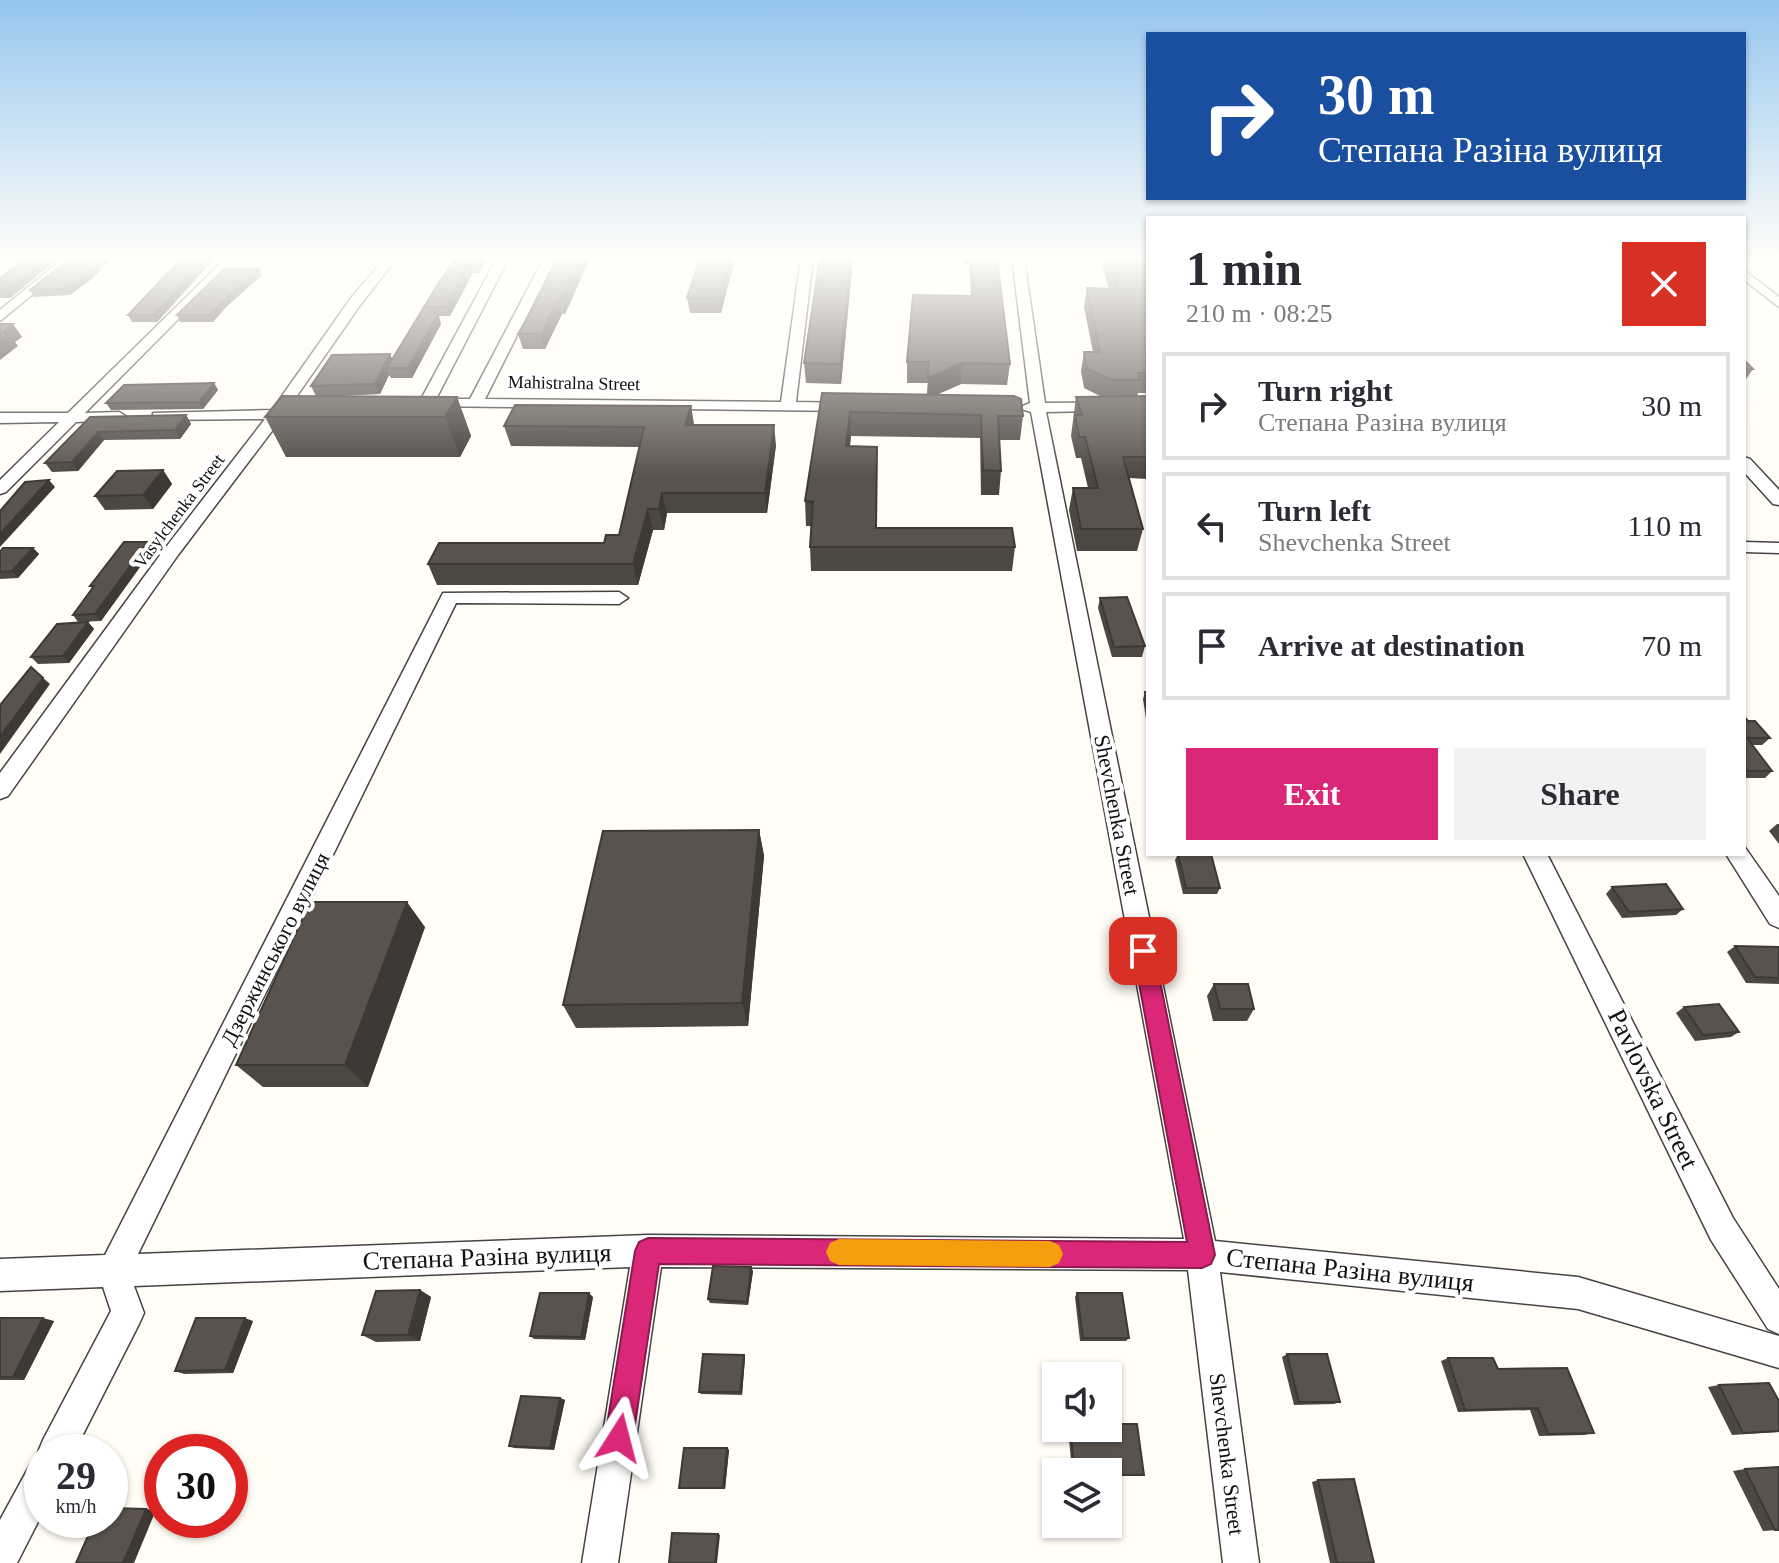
<!DOCTYPE html>
<meta charset="utf-8">
<style>
:root{--surface:#fff;--page:#f2f2f3;--text:#2b2b33;--muted:#7c7c81;--line:#e1e1e2;--accent:#db2777}
body{margin:0;font-family:"Times New Roman",serif;background:var(--page);color:var(--text);height:100vh;display:flex;flex-direction:column;font-size:30px;white-space:nowrap}
*{box-sizing:border-box;margin:0}
p{font-size:26px;color:var(--muted)}
.icon{flex:none;width:44px;height:44px;fill:none;stroke:currentColor;stroke-width:2;stroke-linecap:round;stroke-linejoin:round}
.map{position:relative;flex:1;overflow:hidden}
.sheet{position:absolute;left:1146px;top:216px;width:600px;height:640px;display:flex;flex-direction:column;background:var(--surface);border-radius:0px;box-shadow:0 2px 6px #0004}
.sheet>*{flex:none}
.guide{position:absolute;left:1146px;top:32px;width:600px;height:168px;border-radius:0px;box-shadow:0 2px 6px #0004;background:#1a4fa0;color:#fff;overflow:hidden}
.fabs{position:absolute;left:1042px;top:1362px;display:grid;gap:16px}
.fabs a{display:grid;place-items:center;width:80px;height:80px;border-radius:0px;background:var(--surface);box-shadow:0 2px 6px #0004;font-size:40px}
.speed{position:absolute;left:24px;top:1434px;display:flex;gap:16px;font-size:40px;font-weight:700;text-align:center}
.speed>*{display:grid;place-content:center;width:104px;height:104px;border-radius:50%;background:var(--surface);box-shadow:0 2px 6px #0004;line-height:1}
.speed small{font-size:20px;font-weight:400}
.speed .limit{border:12px solid #d22;background:#fff;color:#111}
.pin{position:absolute;display:grid;place-items:center;width:68px;height:68px;color:#fff;margin:-34px;border-radius:16px;box-shadow:0 4px 12px #0006}
.me{position:absolute;width:88px;margin:-44px;rotate:9deg;stroke-linejoin:round;filter:drop-shadow(0 0 6px #0008)}
.turn{display:flex;align-items:center;gap:28px;height:168px;padding:0 40px;font-size:36px}
.turn .icon{width:104px;height:104px;stroke-width:2.5}
.turn b{display:block;font-size:56px;line-height:68px}
.round{display:grid;place-items:center;flex:none;width:84px;height:84px;border-radius:0px;background:var(--page)}
.head{display:flex;align-items:center;justify-content:space-between;height:136px;padding:0 40px}
h1{font-size:48px;font-weight:700;line-height:60px}
.cta{display:flex;gap:16px;margin-top:auto;padding:16px 40px}
.cta a{flex:1;height:92px;border-radius:0px;background:var(--accent);color:#fff;font-size:32px;font-weight:700;line-height:92px;text-align:center}
.cta a+a{background:var(--page);color:var(--text)}
ul{padding:0;list-style:none}
li{display:flex;align-items:center;gap:24px;height:108px;margin:0 16px 12px;padding:0 24px;border:4px solid var(--line);border-radius:0px}
li div{flex:1}
li b{display:block;font-size:30px}
li em{font-style:normal}
.map>svg:first-child{display:block}
.lines{fill:none;stroke-linecap:round;stroke-linejoin:round}
.minor-casing{stroke:#444;stroke-width:3}
.minor{fill:#fff;fill-rule:evenodd}
.wall{fill:#4d4742}
.shaded-wall{fill:#3f3936}
.building{fill:#5a524d;stroke:#3f3936;stroke-width:2}
.route{fill:#db2777;stroke:#8e194d;stroke-width:2}
.slow{fill:#f59e0b}
.labels{text-anchor:middle;dominant-baseline:central;stroke-width:8;stroke-linejoin:round;paint-order:stroke}
.far-street-label{font-size:18px;fill:#111;stroke:#fff}
.street-label{font-size:22px;fill:#111;stroke:#fff}
.near-street-label{font-size:26px;fill:#111;stroke:#fff}
</style>
<div class="map">
<svg width="1779" height="1563" viewBox="0 0 1779 1563">
<rect width="100%" height="100%" fill="#fffdf5"/>
<g class="lines">
<g class="minor-casing">
<g id="minor">
<polygon points="64,258 77,258 0,321 0,310"/>
<polygon points="226,258 239,258 85,413 119,412 127,417 124,420 76,422 6,492 0,494 0,480 59,422 0,423 0,413 68,413"/>
<polygon points="385,258 397,258 361,304 287,410 300,411 300,417 281,419 178,555 8,796 0,799 0,773 166,547 265,419 158,420 153,419 153,413 272,410 351,298"/>
<polygon points="497,258 509,258 436,399 470,399 544,258 556,258 485,399 781,402 801,258 813,258 796,402 851,403 858,407 851,411 421,406 419,403"/>
<polygon points="1012,258 1024,258 1045,403 1148,402 1148,410 1046,412 1215,1241 1578,1277 1779,1336 1779,1368 1578,1309 1220,1272 1259,1563 1223,1563 1188,1270 661,1267 618,1563 582,1563 630,1267 134,1286 144,1313 139,1324 74,1452 42,1452 42,1514 17,1563 0,1563 0,1520 30,1465 41,1460 38,1452 43,1440 111,1311 103,1287 0,1291 0,1259 105,1255 443,593 619,592 628,598 619,604 456,603 138,1254 648,1235 1184,1239 1031,412 1018,408 1030,403"/>
<polygon points="1744,270 1779,297 1779,307 1744,280"/>
<polygon points="1744,457 1750,459 1779,490 1779,505 1773,504 1744,472"/>
<polygon points="1744,542 1779,543 1779,553 1744,552"/>
<polygon points="1744,846 1779,896 1779,928 1770,924 1726,854 1744,854"/>
<polygon points="1523,854 1547,854 1733,1218 1779,1289 1779,1334 1768,1329 1711,1240"/>
</g>
</g>
<use href="#minor" class="minor"/>
</g>
<g class="wall">
<polygon points="27,258 59,258 10,298 0,298 0,278"/>
<polygon points="71,258 112,258 94,277 70,295 34,297 30,290"/>
<polygon points="182,258 215,258 157,322 132,322 128,315"/>
<polygon points="456,258 488,258 479,273 473,273 450,316 439,316 441,324 412,378 391,378 389,375 380,394 342,396 457,397 471,436 460,457 286,457 265,417 316,396 311,386 392,359"/>
<polygon points="558,258 590,258 565,314 562,314 545,349 523,349 518,334 532,310"/>
<polygon points="700,258 735,258 721,313 690,313 687,298"/>
<polygon points="820,258 853,258 841,384 806,383 804,363"/>
<polygon points="964,258 997,258 1010,364 1007,385 961,384 936,395 1023,416 1020,440 999,440 1001,471 999,495 981,495 980,438 851,436 850,446 877,528 1015,547 1012,571 811,571 810,547 811,526 806,526 805,501 822,393 927,395 928,383 907,383 907,362 971,296 969,264 964,264"/>
<polygon points="1104,258 1148,258 1148,393 1138,393 1137,396 1148,399 1148,479 1129,478 1143,529 1137,551 1077,551 1069,510 1073,488 1088,488 1081,458 1076,458 1071,436 1076,397 1102,397 1084,388 1081,371 1084,352 1093,352 1084,307 1087,288 1109,289 1102,267"/>
<rect x="1751" y="258" width="28" height="1"/>
<polygon points="259,269 262,275 225,308 213,322 180,322 177,315"/>
<polygon points="1744,360 1753,369 1744,382"/>
<polygon points="214,383 218,390 203,409 111,410 106,403"/>
<polygon points="691,406 694,425 776,445 767,513 667,513 664,530 653,530 638,585 437,585 428,564 604,543 619,535 640,447 511,446 504,426"/>
<polygon points="186,415 191,424 180,439 104,440 78,471 52,472 45,463 90,417"/>
<polygon points="163,470 172,484 153,509 105,510 95,496"/>
<polygon points="148,542 153,549 101,621 78,622 73,615 92,588 90,586"/>
<polygon points="33,548 39,554 18,578 0,579 0,552"/>
<polygon points="1100,598 1145,646 1142,657 1112,657 1098,608"/>
<polygon points="88,622 94,629 69,663 38,664 31,657"/>
<polygon points="1145,692 1148,692 1148,719 1146,719 1143,699"/>
<polygon points="1744,716 1748,721 1770,738 1762,745 1752,745 1772,771 1765,778 1744,778"/>
<polygon points="1777,824 1779,824 1779,844 1769,831"/>
<polygon points="759,830 764,856 748,1026 576,1028 563,1005"/>
<polygon points="1178,854 1220,888 1217,894 1183,894 1175,860"/>
<polygon points="1612,887 1683,909 1676,915 1622,918 1606,894"/>
<polygon points="425,927 368,1087 263,1087 236,1065"/>
<polygon points="1735,946 1779,947 1779,984 1746,983 1727,952"/>
<polygon points="1214,984 1254,1009 1247,1021 1213,1021 1207,996"/>
<polygon points="1684,1007 1739,1032 1731,1037 1695,1041 1676,1013"/>
<polygon points="753,1271 748,1305 710,1303 708,1299"/>
<polygon points="420,1290 431,1297 420,1341 376,1342 362,1335"/>
<polygon points="1077,1293 1129,1338 1126,1341 1080,1341 1075,1297"/>
<polygon points="593,1297 585,1340 534,1339 530,1336"/>
<polygon points="0,1318 54,1321 24,1380 0,1380"/>
<polygon points="253,1321 233,1373 184,1374 175,1371"/>
<polygon points="1287,1354 1340,1402 1334,1404 1294,1405 1282,1357"/>
<polygon points="744,1355 745,1358 742,1395 701,1394 699,1392"/>
<polygon points="1448,1358 1498,1369 1594,1433 1584,1435 1539,1436 1530,1410 1458,1412 1441,1361"/>
<polygon points="1719,1385 1779,1401 1779,1432 1732,1435 1708,1387"/>
<polygon points="560,1398 565,1400 554,1450 514,1448 509,1446"/>
<polygon points="1068,1428 1108,1428 1144,1475 1141,1476 1108,1476 1108,1472 1072,1472"/>
<polygon points="727,1448 729,1450 725,1489 682,1489 679,1488"/>
<polygon points="1745,1469 1779,1530 1763,1531 1733,1471"/>
<polygon points="1318,1480 1374,1563 1330,1563 1312,1482"/>
</g>
<g class="shaded-wall">
<polygon points="48,258 59,258 10,298 6,291"/>
<polygon points="103,258 112,258 94,277 70,295 66,289"/>
<polygon points="207,258 215,258 157,322 153,315"/>
<polygon points="479,258 488,258 479,273 476,263"/>
<polygon points="580,258 590,258 565,314 561,299"/>
<polygon points="730,258 735,258 721,313 719,298"/>
<polygon points="851,258 853,258 841,384 840,364"/>
<polygon points="470,263 473,273 450,316 446,307"/>
<polygon points="259,269 262,275 225,308 213,322 209,315 222,302"/>
<polygon points="558,299 562,314 545,349 541,334"/>
<polygon points="438,315 441,324 412,378 408,368"/>
<polygon points="13,324 22,337 15,342 18,346 0,360 0,340 2,333"/>
<polygon points="390,354 395,365 387,368 389,375 380,394 375,384"/>
<polygon points="962,363 961,384 927,399 928,378"/>
<polygon points="214,383 218,390 203,409 199,402"/>
<polygon points="457,397 471,436 460,457 445,417"/>
<polygon points="691,406 694,426 685,425"/>
<polygon points="850,412 851,436 847,470 846,446"/>
<polygon points="186,415 191,424 180,439 175,430"/>
<polygon points="774,425 776,445 767,513 765,493"/>
<polygon points="98,432 104,440 78,471 72,462"/>
<polygon points="163,470 172,484 153,509 143,495"/>
<polygon points="49,480 55,487 0,547 0,534"/>
<polygon points="662,493 667,513 664,530 659,509"/>
<polygon points="648,509 653,530 638,585 633,564"/>
<polygon points="148,542 153,549 101,621 95,614"/>
<polygon points="33,548 39,554 18,578 12,571"/>
<polygon points="88,622 94,629 69,663 63,656"/>
<polygon points="43,678 50,684 0,754 0,737"/>
<polygon points="759,830 764,856 748,1026 742,1003"/>
<polygon points="407,902 425,927 368,1087 345,1065"/>
<polygon points="751,1267 753,1271 748,1305 747,1302"/>
<polygon points="420,1290 431,1297 420,1341 408,1335"/>
<polygon points="589,1293 593,1297 585,1340 581,1337"/>
<polygon points="43,1318 54,1321 24,1380 13,1377"/>
<polygon points="245,1318 253,1321 233,1373 225,1370"/>
<polygon points="744,1355 745,1358 742,1395 740,1392"/>
<polygon points="560,1398 565,1400 554,1450 550,1448"/>
<polygon points="727,1448 729,1450 725,1489 723,1488"/>
<polygon points="146,1509 156,1510 134,1563 123,1563"/>
<polygon points="718,1534 720,1535 717,1563 715,1563"/>
</g>
<g class="building">
<polygon points="27,258 48,258 6,291 0,292 0,278"/>
<polygon points="71,258 103,258 91,271 66,289 30,290"/>
<polygon points="182,258 207,258 153,315 128,315"/>
<polygon points="456,258 479,258 476,263 470,263 446,307 425,307 438,315 408,368 387,368 438,284"/>
<polygon points="558,258 580,258 561,299 558,299 541,334 518,334 532,310"/>
<polygon points="700,258 730,258 719,298 687,298"/>
<polygon points="820,258 851,258 840,364 804,363"/>
<polygon points="972,258 997,258 1010,364 962,363 928,378 929,362 907,362 913,295 974,296"/>
<polygon points="1108,258 1148,258 1148,373 1138,373 1140,380 1111,380 1087,369 1084,352 1100,352 1087,288 1118,289"/>
<polygon points="224,269 259,269 222,302 209,315 177,315"/>
<polygon points="0,324 13,324 2,333 9,333 0,340"/>
<polygon points="390,354 375,384 311,386 332,355"/>
<polygon points="1744,360 1753,369 1744,369"/>
<polygon points="214,383 199,402 106,403 124,385"/>
<polygon points="822,393 1014,396 1021,399 1023,416 998,416 1001,471 983,470 981,415 850,412 846,446 877,447 876,528 1012,528 1015,547 810,547 813,502 805,501"/>
<polygon points="282,396 457,397 445,417 265,417"/>
<polygon points="1147,396 1148,457 1123,457 1143,529 1081,529 1073,488 1098,488 1085,437 1079,437 1075,415 1082,415 1076,397"/>
<polygon points="515,405 691,406 685,425 774,425 765,493 662,493 659,509 648,509 633,564 428,564 439,543 604,543 606,535 619,535 644,427 504,426"/>
<polygon points="186,415 175,430 98,432 72,462 45,463 90,417"/>
<polygon points="163,470 143,495 95,496 117,471"/>
<polygon points="49,480 0,534 0,511 25,482"/>
<polygon points="124,542 148,542 95,614 73,615 94,586 90,586"/>
<polygon points="3,548 33,548 12,571 0,572 0,552"/>
<polygon points="1127,597 1145,646 1114,647 1100,598"/>
<polygon points="88,622 63,656 31,657 57,624"/>
<polygon points="31,667 43,678 0,737 0,705"/>
<polygon points="1145,692 1148,692 1148,711"/>
<polygon points="1744,716 1748,721 1755,721 1770,738 1747,738 1772,771 1747,771 1744,767"/>
<polygon points="759,830 742,1003 563,1005 603,831"/>
<polygon points="1178,854 1211,854 1220,888 1186,888"/>
<polygon points="1666,884 1683,909 1629,912 1612,887"/>
<polygon points="310,902 407,902 345,1065 236,1065"/>
<polygon points="1735,946 1779,947 1779,978 1755,977"/>
<polygon points="1214,984 1248,984 1254,1009 1220,1009"/>
<polygon points="1719,1004 1739,1032 1703,1035 1684,1007"/>
<polygon points="713,1266 751,1267 747,1302 708,1299"/>
<polygon points="420,1290 408,1335 362,1335 376,1291"/>
<polygon points="540,1293 589,1293 581,1337 530,1336"/>
<polygon points="1077,1293 1122,1293 1129,1338 1083,1338"/>
<polygon points="0,1318 43,1318 13,1377 0,1377"/>
<polygon points="196,1318 245,1318 225,1370 175,1371"/>
<polygon points="703,1354 744,1355 740,1392 699,1392"/>
<polygon points="1287,1354 1327,1354 1340,1402 1299,1402"/>
<polygon points="1448,1358 1493,1358 1498,1369 1567,1368 1594,1433 1548,1434 1538,1408 1465,1410"/>
<polygon points="1769,1383 1779,1401 1779,1431 1743,1433 1719,1385"/>
<polygon points="521,1396 560,1398 550,1448 509,1446"/>
<polygon points="1108,1424 1137,1424 1144,1475 1108,1475 1108,1472 1075,1472 1070,1428 1108,1428"/>
<polygon points="684,1448 727,1448 723,1488 679,1488"/>
<polygon points="1779,1467 1779,1530 1775,1530 1745,1469"/>
<polygon points="1354,1479 1374,1563 1337,1563 1318,1480"/>
<polygon points="110,1508 146,1509 123,1563 76,1563 95,1520 110,1520"/>
<polygon points="672,1533 718,1534 715,1563 669,1563"/>
</g>
<linearGradient id="sky" x2="0" y2="1"><stop stop-color="#95c6ee"/><stop offset="0.54" stop-color="#fffefa"/><stop offset="1" stop-color="#fffefa" stop-opacity="0"/></linearGradient>
<rect width="1779" height="477" fill="url(#sky)"/>
<polygon class="route" points="1143,941 1151,944 1154,951 1215,1255 1211,1264 1202,1268 659,1264 633,1438 629,1448 619,1453 609,1448 605,1438 635,1251 639,1242 648,1238 1187,1242 1133,951 1136,944"/>
<polygon class="slow" points="839,1239 1050,1241 1059,1245 1063,1254 1059,1263 1050,1267 839,1265 830,1261 826,1252 830,1243"/>
<g class="labels">
<g class="far-street-label">
<text transform="translate(574 383) rotate(1)">Mahistralna Street</text>
<text transform="translate(179 511) rotate(-53)">Vasylchenka Street</text>
</g>
<g class="street-label">
<text transform="translate(1117 815) rotate(79)">Shevchenka Street</text>
<text transform="translate(275 949) rotate(-63)">Дзержинського вулиця</text>
<text transform="translate(1227 1454) rotate(83)">Shevchenka Street</text>
</g>
<g class="near-street-label">
<text transform="translate(1653 1089) rotate(64)">Pavlovska Street</text>
<text transform="translate(487 1257) rotate(-2)">Степана Разіна вулиця</text>
<text transform="translate(1350 1270) rotate(6)">Степана Разіна вулиця</text>
</g>
</g>
</svg>
<div class="fabs">
<a><svg class="icon" aria-label="sound" viewBox="0 0 24 24"><path d="M4 9h4l5-4v14l-5-4H4zM17 9q2 3 0 6"/></svg></a>
<a><svg class="icon" aria-label="layers" viewBox="0 0 24 24"><path d="M12 4l9 5-9 5-9-5zM3 14l9 5 9-5"/></svg></a>
</div>
<div class="speed"><div>29<small>km/h</small></div><div class="limit">30</div></div>
<div class="pin" style="left:1143px;top:951px;background:#d93025"><svg class="icon" aria-label="arrive" viewBox="0 0 24 24"><path d="M6 21V4h12l-3 4 3 4H6"/></svg></div>
<svg class="me" style="left:619px;top:1438px" viewBox="-20 -20 40 40"><path d="M0-17L14 15 0 8-14 15z" fill="#db2777" stroke="#fff" stroke-width="4"/></svg>
<div class="guide">
<div class="turn"><svg class="icon" aria-label="right" viewBox="0 0 24 24"><path d="M7 20v-9h11M14 6l5 5-5 5"/></svg><div><b>30 m</b>Степана Разіна вулиця</div></div>
</div>
<section class="sheet">
<div class="head"><div><h1>1 min</h1><p>210 m · 08:25</p></div><a class="round" style="background:#d93025;color:#fff"><svg class="icon" aria-label="close" viewBox="0 0 24 24"><path d="M6 6l12 12M18 6L6 18"/></svg></a></div>
<ul>
<li><svg class="icon" aria-label="right" viewBox="0 0 24 24"><path d="M7 20v-9h11M14 6l5 5-5 5"/></svg><div><b>Turn right</b><p>Степана Разіна вулиця</p></div><em>30 m</em></li>
<li><svg class="icon" aria-label="left" viewBox="0 0 24 24"><path d="M17 20v-9H6M10 6l-5 5 5 5"/></svg><div><b>Turn left</b><p>Shevchenka Street</p></div><em>110 m</em></li>
<li><svg class="icon" aria-label="arrive" viewBox="0 0 24 24"><path d="M6 21V4h12l-3 4 3 4H6"/></svg><div><b>Arrive at destination</b></div><em>70 m</em></li>
</ul>
<div class="cta"><a>Exit</a><a>Share</a></div>
</section>
</div>
